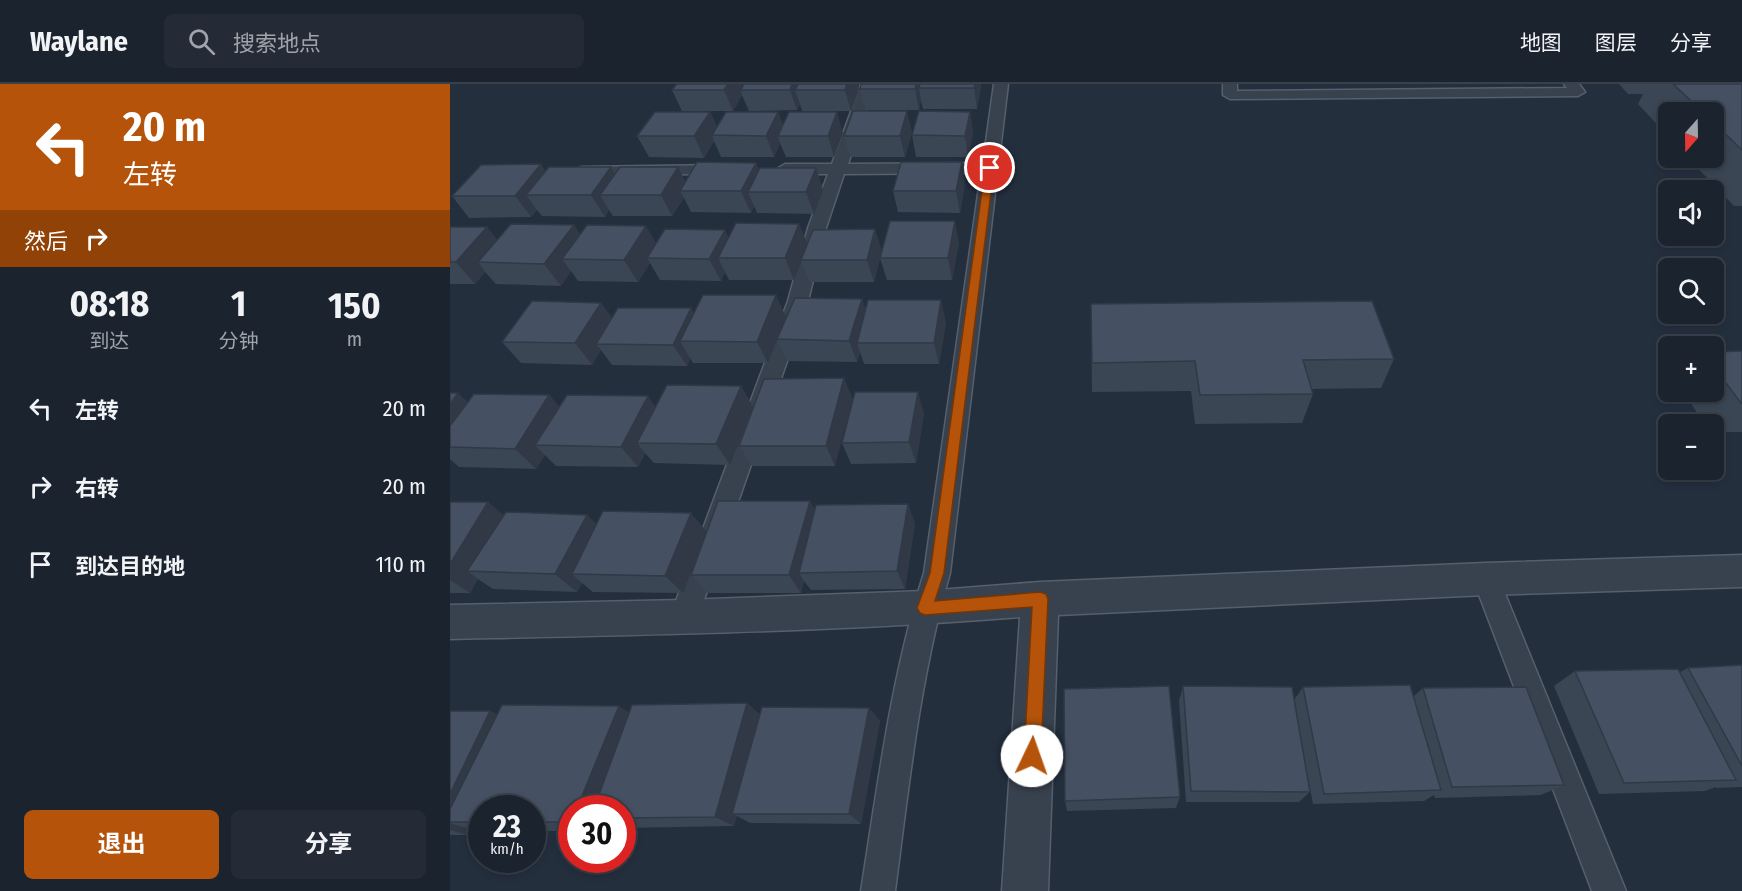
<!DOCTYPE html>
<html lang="zh">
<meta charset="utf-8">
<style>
:root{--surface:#1b232e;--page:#242b36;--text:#f1f3f6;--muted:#a0a4aa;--line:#39404a;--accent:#b45309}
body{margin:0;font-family:"Fira Sans Condensed","Noto Sans SC",sans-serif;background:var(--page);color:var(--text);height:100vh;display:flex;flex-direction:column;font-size:22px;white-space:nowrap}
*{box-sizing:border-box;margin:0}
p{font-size:20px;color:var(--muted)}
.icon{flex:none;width:33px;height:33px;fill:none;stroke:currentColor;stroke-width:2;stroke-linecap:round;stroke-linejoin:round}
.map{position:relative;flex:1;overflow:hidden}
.panel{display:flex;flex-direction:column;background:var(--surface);width:450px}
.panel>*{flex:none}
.guide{background:#b45309;color:#fff;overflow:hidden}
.needle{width:39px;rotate:200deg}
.tools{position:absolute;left:1208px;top:18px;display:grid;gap:12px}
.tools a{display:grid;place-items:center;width:66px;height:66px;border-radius:9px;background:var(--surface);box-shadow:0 3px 9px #0003,0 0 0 2px var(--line);font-size:30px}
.speed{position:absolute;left:18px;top:711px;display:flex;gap:12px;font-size:30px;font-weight:700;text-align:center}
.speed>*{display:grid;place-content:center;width:78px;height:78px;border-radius:50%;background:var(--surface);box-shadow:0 3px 9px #0003,0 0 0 2px var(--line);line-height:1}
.speed small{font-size:15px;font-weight:400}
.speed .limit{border:9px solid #d22;background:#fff;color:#111}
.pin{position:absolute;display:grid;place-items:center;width:51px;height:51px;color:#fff;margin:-26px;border:3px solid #fff;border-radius:50%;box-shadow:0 2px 6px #0007}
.me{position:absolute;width:66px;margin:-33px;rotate:3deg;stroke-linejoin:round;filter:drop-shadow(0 0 4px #0008)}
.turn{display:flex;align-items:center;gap:21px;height:126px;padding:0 24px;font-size:27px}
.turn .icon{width:78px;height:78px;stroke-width:2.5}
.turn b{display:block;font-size:42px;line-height:51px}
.then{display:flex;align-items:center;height:57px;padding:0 24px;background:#0003;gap:12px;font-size:22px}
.eta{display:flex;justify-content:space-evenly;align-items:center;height:102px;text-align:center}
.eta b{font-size:36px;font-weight:700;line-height:42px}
.cta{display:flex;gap:12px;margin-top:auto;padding:12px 24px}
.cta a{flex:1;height:69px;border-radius:9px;background:var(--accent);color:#fff;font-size:24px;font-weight:700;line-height:69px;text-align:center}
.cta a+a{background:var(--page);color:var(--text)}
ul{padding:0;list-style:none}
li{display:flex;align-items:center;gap:18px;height:78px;padding:0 24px}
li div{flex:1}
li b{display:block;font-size:22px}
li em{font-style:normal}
header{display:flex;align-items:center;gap:36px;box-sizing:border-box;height:84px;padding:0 30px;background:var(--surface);border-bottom:2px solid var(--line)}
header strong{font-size:28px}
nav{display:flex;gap:33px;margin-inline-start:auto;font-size:21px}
.search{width:420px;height:54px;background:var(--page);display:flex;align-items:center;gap:15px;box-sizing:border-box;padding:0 21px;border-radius:9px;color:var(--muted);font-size:22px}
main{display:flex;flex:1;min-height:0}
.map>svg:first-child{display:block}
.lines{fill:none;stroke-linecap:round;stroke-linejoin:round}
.service-casing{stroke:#565f6c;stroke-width:3}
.minor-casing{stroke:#565f6c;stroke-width:3}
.service{fill:#38414e;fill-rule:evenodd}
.minor{fill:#38414e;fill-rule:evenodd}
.wall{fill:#3b4654}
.shaded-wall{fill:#303945}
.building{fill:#455162;stroke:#303945;stroke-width:1.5}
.route{fill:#b45309;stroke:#753606;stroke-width:1.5}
</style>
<header>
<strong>Waylane</strong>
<div class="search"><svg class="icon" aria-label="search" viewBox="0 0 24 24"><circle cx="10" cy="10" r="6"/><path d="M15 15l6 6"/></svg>搜索地点</div>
<nav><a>地图</a><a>图层</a><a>分享</a></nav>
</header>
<main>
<section class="panel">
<div class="guide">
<div class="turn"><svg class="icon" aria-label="left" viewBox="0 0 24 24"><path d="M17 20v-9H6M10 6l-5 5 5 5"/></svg><div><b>20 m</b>左转</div></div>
<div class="then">然后<svg class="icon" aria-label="right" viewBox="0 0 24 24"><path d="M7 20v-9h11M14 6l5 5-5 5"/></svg></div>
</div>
<div class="eta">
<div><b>08:18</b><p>到达</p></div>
<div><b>1</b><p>分钟</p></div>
<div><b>150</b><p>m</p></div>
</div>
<ul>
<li><svg class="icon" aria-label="left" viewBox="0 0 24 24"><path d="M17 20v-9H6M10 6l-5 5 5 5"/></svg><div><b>左转</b></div><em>20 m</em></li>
<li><svg class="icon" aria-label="right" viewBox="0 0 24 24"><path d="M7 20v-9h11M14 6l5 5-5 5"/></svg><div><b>右转</b></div><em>20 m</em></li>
<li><svg class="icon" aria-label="arrive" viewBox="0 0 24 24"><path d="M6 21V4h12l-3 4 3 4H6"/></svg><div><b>到达目的地</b></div><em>110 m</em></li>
</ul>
<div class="cta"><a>退出</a><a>分享</a></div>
</section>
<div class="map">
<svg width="1292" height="807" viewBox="0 0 1292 807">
<rect width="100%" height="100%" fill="#242f3e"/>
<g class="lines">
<g class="service-casing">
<g id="service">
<path d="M411,0h14l-27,80 135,-1 11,-79h14l-58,489c-30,104 -41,211 -55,318h-34c17,-107 30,-214 63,-318l57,-400 -137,1 -18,54 -18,73 -110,316 -4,9 -10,3 -10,-3 -4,-9 118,-316 20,-73 20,-54h-43l-8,-5 8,-5h47z"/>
<polygon points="773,0 787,0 787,7 1117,4 1114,0 1129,0 1135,8 1128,12 780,15 773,11"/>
<polygon points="273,81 281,86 279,89 131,93 123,88 131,83"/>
<polygon points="1036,483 1045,487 1049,495 1176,807 1142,807 1023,495 1027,487"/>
</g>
</g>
<g class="minor-casing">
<path id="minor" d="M1292,471v32l-256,8 -428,20 -10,276h-46l18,-274c-189,15 -380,18 -570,22v-34l234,-5 241,-9 115,-9 446,-19z"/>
</g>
<use href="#service" class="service"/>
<use href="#minor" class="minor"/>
</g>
<g class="wall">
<polygon points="411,0 531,0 531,3 527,25 473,25 471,16 469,26 415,26 410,5"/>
<polygon points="1169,0 1292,0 1292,122 1284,122 1238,74 1263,74 1263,28 1218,28 1218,52 1188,20 1193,10 1178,10"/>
<polygon points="293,1 409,5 401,27 352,27 350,20 347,26 299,27 292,11 283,27 232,27 222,6"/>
<polygon points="260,28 267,43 328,28 333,41 393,49 384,73 336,73 330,59 324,73 271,73 264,57 254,74 199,73 187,52"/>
<polygon points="520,28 523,49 518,73 466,73 462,51"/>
<polygon points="462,48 455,73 400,73 394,52"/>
<polygon points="306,79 309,86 366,84 373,106 364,130 307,129 304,122 301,129 241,128 234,114 222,132 163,132 159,126 155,133 92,132 87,126 81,133 19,134 2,112 91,80 95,88 165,89 236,97"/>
<polygon points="515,99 510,129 448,128 443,107"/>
<polygon points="124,141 130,151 206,159 275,146 278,153 432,167 424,198 360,198 351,177 344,196 279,196 275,188 271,197 210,196 200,179 188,198 128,197 121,187 111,202 46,200 35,188 25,200 0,200 0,143 37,143 47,156"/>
<polygon points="509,159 502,196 437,196 430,174"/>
<polygon points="412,215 415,225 496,238 489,280 414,280 410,268 407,278 337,277 327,256 318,279 243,279 240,274 237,282 162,281 151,266 142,281 71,279 52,258 162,233 244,229 336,233 330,249"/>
<polygon points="641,220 944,275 931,304 861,305 863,310 852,339 745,340 741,307 642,308"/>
<polygon points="1292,267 1292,348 1263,348 1263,340 1255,340 1233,308 1263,308 1263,268"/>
<polygon points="394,294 385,382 302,382 289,362"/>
<polygon points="291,302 303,323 280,381 204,379 195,369 188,383 106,382 95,371 86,385 9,383 0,375 0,309 18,318 99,311 109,323 206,323"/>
<polygon points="474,329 466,379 401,380 392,359"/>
<polygon points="0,418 38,418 53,431 147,440 257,447 365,426 465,439 455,505 361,506 354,497 351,509 257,509 241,491 250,466 233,509 143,508 132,499 127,508 43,505 28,495 20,509 0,509"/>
<polygon points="1292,581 1292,703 1266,704 1266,703 1255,707 1149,710 1104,602 1125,587 1230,588 1238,584"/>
<polygon points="733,602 844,616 853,603 963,613 973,604 1114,701 1091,711 985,714 984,711 974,717 863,720 850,652 860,708 849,718 736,718 729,617"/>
<polygon points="297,619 310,631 419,624 430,637 411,740 300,739 287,732 284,742 172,744 172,724 122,724 122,747 82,747 82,724 32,724 32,747 26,747 20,745 17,751 0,751 0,627 47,630 179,629"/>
<polygon points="730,713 726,724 617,727 615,717"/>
</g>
<g class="shaded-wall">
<polygon points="278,0 292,0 294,6 291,6 292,11 283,27 274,6"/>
<polygon points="342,0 355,0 345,6 350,20 347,26 340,6"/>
<polygon points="397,0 408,0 409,5 401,27 395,6"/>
<polygon points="466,0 474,0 469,4 471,16 469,26 465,5"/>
<polygon points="525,0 531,0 531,3 527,25 524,4"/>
<polygon points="457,27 462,48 455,73 450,52"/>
<polygon points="260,28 269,49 262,51 264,57 254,74 244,52"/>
<polygon points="328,28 336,49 328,52 330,59 324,73 316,52"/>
<polygon points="387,28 393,49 384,73 378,52"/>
<polygon points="520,28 523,49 518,73 515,52"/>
<polygon points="512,78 515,99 510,129 506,107"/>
<polygon points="306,79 315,100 298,108 304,122 301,129 291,107"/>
<polygon points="91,80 105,102 76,111 87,126 81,133 65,112"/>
<polygon points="161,83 174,105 150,111 159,126 155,133 141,111"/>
<polygon points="228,83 239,104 230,107 234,114 222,132 211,111"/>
<polygon points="366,84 373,106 364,130 356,108"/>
<polygon points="505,137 509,159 502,196 498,174"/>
<polygon points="349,140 358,161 344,196 335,174"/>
<polygon points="124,141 139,163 112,175 121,187 111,202 94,180"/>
<polygon points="196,142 209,164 197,174 200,179 188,198 174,176"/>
<polygon points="37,143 54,165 28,178 35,188 25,200 6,178"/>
<polygon points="425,145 432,167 424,198 417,176"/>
<polygon points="275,146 285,168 268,174 275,188 271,197 259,175"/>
<polygon points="326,211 336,233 318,279 307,258"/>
<polygon points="412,215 419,237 407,259 410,268 407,278 399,257"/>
<polygon points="491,216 496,238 489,280 484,259"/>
<polygon points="151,219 167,240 146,260 151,266 142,281 125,259"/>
<polygon points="241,224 254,246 230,257 240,274 237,282 223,261"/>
<polygon points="394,294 403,315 385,382 376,362"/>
<polygon points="291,302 303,323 280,381 266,360"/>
<polygon points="468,308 474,329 466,379 459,358"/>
<polygon points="8,309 30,330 0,363 0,320"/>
<polygon points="99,311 118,332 85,361 95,371 86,385 65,365"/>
<polygon points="198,312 213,333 187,359 195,369 188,383 171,363"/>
<polygon points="360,417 371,436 349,489 354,497 351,509 339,491"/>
<polygon points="38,418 61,437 17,487 28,495 20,509 0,496 0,480"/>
<polygon points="458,420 465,439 455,505 447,487"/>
<polygon points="241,429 257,448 233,509 215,492"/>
<polygon points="137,431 157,450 122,490 132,499 127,508 105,490"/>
<polygon points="297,619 312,633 282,730 287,732 284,742 265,733"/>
<polygon points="169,622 190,636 156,724 127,724"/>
<polygon points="419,624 430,637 411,740 399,730"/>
<polygon points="40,627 68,641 0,738 0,710"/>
<polygon points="0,739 20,745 17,751 0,746"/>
</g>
<g class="building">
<polygon points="227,0 278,0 274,6 222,6"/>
<polygon points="294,0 342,0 340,6 291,6"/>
<polygon points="348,0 397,0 395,6 345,6"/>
<polygon points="411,0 466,0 465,5 410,5"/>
<polygon points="470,0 525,0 524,4 469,4"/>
<polygon points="1223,0 1292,0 1292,66 1263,38 1263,28 1253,28"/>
<polygon points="403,27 457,27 450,52 394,52"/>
<polygon points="469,27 520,28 515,52 462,51"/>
<polygon points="205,28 260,28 244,52 187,52"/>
<polygon points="276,28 328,28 316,52 262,51"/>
<polygon points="339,28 387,28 378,52 328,52"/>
<polygon points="247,78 306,79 291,107 230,107"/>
<polygon points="451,78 512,78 506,107 443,107"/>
<polygon points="91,80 65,112 2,112 31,81"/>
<polygon points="99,83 161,83 141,111 76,111"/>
<polygon points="170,83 228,83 211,111 150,111"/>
<polygon points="310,84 366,84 356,108 298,108"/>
<polygon points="440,137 505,137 498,174 430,174"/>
<polygon points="286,139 349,140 335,174 268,174"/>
<polygon points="61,140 124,141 94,180 28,178"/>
<polygon points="137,141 196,142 174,176 112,175"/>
<polygon points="0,143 37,143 6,178 0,178"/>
<polygon points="215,145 275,146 259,175 197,174"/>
<polygon points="425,145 417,176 351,176 363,146"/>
<polygon points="253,211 326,211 307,258 230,257"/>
<polygon points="345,214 412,215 399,257 327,255"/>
<polygon points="418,216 491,216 484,259 407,259"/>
<polygon points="82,217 151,219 125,259 52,258"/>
<polygon points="922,217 944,275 853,276 863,310 750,311 745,277 642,279 641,220"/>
<polygon points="168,224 241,224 223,261 146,260"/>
<polygon points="1292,267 1292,319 1291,319 1263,282 1263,268"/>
<polygon points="394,294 376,362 289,362 314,295"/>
<polygon points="217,301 291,302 266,360 187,359"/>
<polygon points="405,308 468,308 459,358 392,359"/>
<polygon points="0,309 8,309 0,320"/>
<polygon points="24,310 99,311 65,365 0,363 0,342"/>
<polygon points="117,311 198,312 171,363 85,361"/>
<polygon points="268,417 360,417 339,491 241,491"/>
<polygon points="0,418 38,418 0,480"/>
<polygon points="458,420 447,487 349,489 366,421"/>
<polygon points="153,427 241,429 215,492 122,490"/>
<polygon points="56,428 137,431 105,490 17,487"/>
<polygon points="1292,581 1292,682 1238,584"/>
<polygon points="1228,585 1286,696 1174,699 1125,587"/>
<polygon points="960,601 991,706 874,710 853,603"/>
<polygon points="719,602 730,713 615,717 614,605"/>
<polygon points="733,602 842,603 860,708 741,707"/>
<polygon points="1076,603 1114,701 1002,703 973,604"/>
<polygon points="297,619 265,733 172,734 172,724 144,724 182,621"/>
<polygon points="52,621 169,622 127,724 122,724 121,738 82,738 82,724 32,724 32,738 0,738 0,725"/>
<polygon points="312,623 419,624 399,730 282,730"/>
<polygon points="0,627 40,627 0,710"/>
</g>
<polygon class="route" points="540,81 544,84 494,489 485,517 590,508 596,510 598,515 591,672 588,678 582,681 576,678 574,672 582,523 475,531 470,529 467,524 480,489 535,84"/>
</svg>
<div class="tools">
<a><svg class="needle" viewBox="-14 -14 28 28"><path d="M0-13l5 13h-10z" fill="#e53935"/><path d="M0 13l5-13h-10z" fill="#a0a4aa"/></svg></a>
<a><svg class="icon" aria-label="sound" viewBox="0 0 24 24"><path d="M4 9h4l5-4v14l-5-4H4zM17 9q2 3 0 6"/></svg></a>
<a><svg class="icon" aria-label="search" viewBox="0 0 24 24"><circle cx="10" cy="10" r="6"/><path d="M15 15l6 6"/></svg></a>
<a>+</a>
<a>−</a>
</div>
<div class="speed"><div>23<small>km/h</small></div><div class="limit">30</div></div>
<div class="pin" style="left:540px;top:84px;background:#d93025"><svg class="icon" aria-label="arrive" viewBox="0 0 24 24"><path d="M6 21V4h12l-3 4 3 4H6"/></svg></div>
<svg class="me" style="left:582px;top:672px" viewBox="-20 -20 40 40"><circle r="19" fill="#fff"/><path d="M0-13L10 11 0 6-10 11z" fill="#b45309"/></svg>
</div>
</main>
